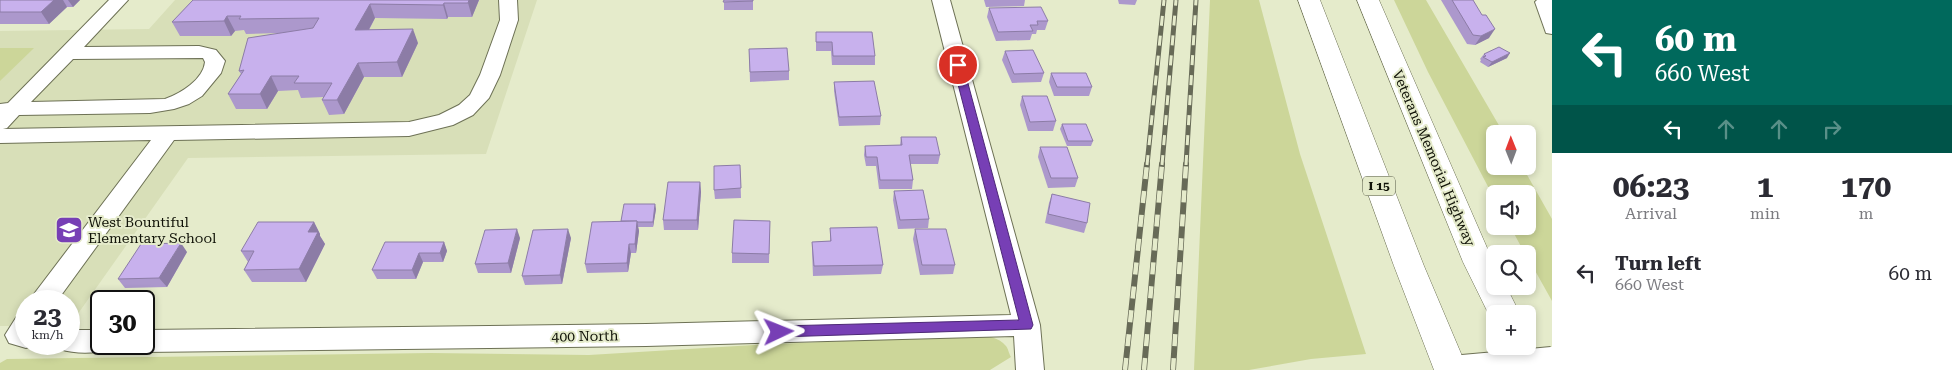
<!DOCTYPE html>
<style>
:root{--surface:#fff;--page:#f2f2f3;--text:#2b2b33;--muted:#7c7c81}
body{margin:0;font-family:"Roboto Serif",serif;background:var(--page);color:var(--text);height:100vh;display:flex;flex-direction:column;font-size:19px;white-space:nowrap}
*{box-sizing:border-box;margin:0}
p{font-size:16px;color:var(--muted)}
.icon{flex:none;width:28px;height:28px;fill:none;stroke:currentColor;stroke-width:2;stroke-linecap:round;stroke-linejoin:round}
.map{position:relative;flex:1;overflow:hidden}
.panel{display:flex;flex-direction:column;background:var(--surface);width:400px}
.panel>*{flex:none}
.banner{background:#00695c;color:#fff;overflow:hidden}
.needle{width:32px;rotate:359deg}
.tools{position:absolute;left:1486px;top:125px;display:grid;gap:10px}
.tools a{display:grid;place-items:center;width:50px;height:50px;border-radius:8px;background:var(--surface);box-shadow:0 2px 8px #0003;font-size:25px}
.speed{position:absolute;left:15px;top:290px;display:flex;gap:10px;font-size:25px;font-weight:700;text-align:center}
.speed>*{display:grid;place-content:center;width:65px;height:65px;border-radius:50%;background:var(--surface);box-shadow:0 2px 8px #0003;line-height:1}
.speed small{font-size:12px;font-weight:400}
.speed .limit{border:2px solid #111;border-radius:8px;background:#fff;color:#111}
.pin{position:absolute;display:grid;place-items:center;width:42px;height:42px;color:#fff;margin:-21px;border:2px solid #fff;border-radius:50%;box-shadow:0 1px 5px #0007}
.me{position:absolute;width:55px;margin:-28px;rotate:88deg;stroke-linejoin:round;filter:drop-shadow(0 0 4px #0008)}
.turn{display:flex;align-items:center;gap:18px;height:105px;padding:0 20px;font-size:22px}
.turn .icon{width:65px;height:65px;stroke-width:2.5}
.turn b{display:block;font-size:35px;line-height:42px}
.lanes{display:flex;align-items:center;height:48px;padding:0 20px;background:#0003;justify-content:center;gap:25px;direction:ltr}
.lanes .off{opacity:.35}
.eta{display:flex;justify-content:space-evenly;align-items:center;height:85px;text-align:center}
.eta b{font-size:30px;font-weight:700;line-height:35px}
ul{padding:0;list-style:none}
li{display:flex;align-items:center;gap:15px;height:70px;padding:0 20px}
li div{flex:1}
li b{display:block;font-size:19px}
li em{font-style:normal}
main{display:flex;flex:1;min-height:0}
.map>svg:first-child{display:block}
.built{fill:#d8dfb8}
.green{fill:#ccd699}
.lines{fill:none;stroke-linecap:round;stroke-linejoin:round}
.minor-casing{stroke:#6d7155;stroke-width:2}
.highway-casing{stroke:#6d7155;stroke-width:1}
.minor{fill:#fff;fill-rule:evenodd}
.highway{fill:#fff;fill-rule:evenodd}
.rail-far1-casing{stroke:#676a57;stroke-width:5}
.rail-casing{stroke:#676a57;stroke-width:6}
.rail-far1{stroke:#e5ebcb;stroke-width:3;stroke-dasharray:10;stroke-linecap:butt}
.rail{stroke:#e5ebcb;stroke-width:4.5;stroke-dasharray:12;stroke-linecap:butt}
.major-bridge-casing{stroke:#6d7155;stroke-width:32;stroke-linecap:butt}
.major-bridge{stroke:#fff;stroke-width:30}
.wall{fill:#ac98cc}
.shaded-wall{fill:#8c7ca6}
.building{fill:#c8b1ed;stroke:#8c7ca6}
.route{fill:#773fb5;stroke:#4d2976}
.labels{text-anchor:middle;dominant-baseline:central;stroke-width:4;stroke-linejoin:round;paint-order:stroke}
.shield{fill:#e5ebcb;stroke:#515442;stroke-width:1}
.shield-label{font-size:12px;font-weight:bold;fill:#111308}
.street-label{font-size:14px;fill:#111308;stroke:#e5ebcb}
.poi-label{font-size:14px;fill:#111308;stroke:#e5ebcb;text-anchor:start}
</style>
<main>
<div class="map">
<svg width="1552" height="370" viewBox="0 0 1552 370">
<rect width="100%" height="100%" fill="#e5ebcb"/>
<polygon class="built" points="175,0 537,0 486,154 188,158 70,325 69,325 69,301 26,301 26,326 0,326 0,31 149,29"/>
<g class="green">
<polygon points="1210,0 1259,0 1300,154 1366,354 1311,359 1249,370 1194,370"/>
<polygon points="1394,0 1426,0 1504,134 1495,134 1495,166 1522,166 1552,219 1552,301 1528,258 1528,254 1525,254 1510,226 1528,226 1528,194 1495,194 1495,200 1428,72"/>
<polygon points="0,48 34,48 0,81"/>
<path d="M951,336c16,0 43,-5 55,10 2,2 3,8 5,11l-21,13h-990v-7l7,-4 424,-6 158,2 165,-10z"/>
</g>
<g class="lines">
<g class="minor-casing">
<g id="minor">
<path d="M109,0h19l-44,47 115,-1 17,4 9,11 -4,12 -19,23 -13,8 -15,5 -24,4 -131,2 -12,13 -4,1 406,-7 30,-7 20,-10 11,-10 10,-20 20,-55 -1,-20h18l1,20 -18,55 -11,23 -16,17 -20,10 -44,11 -235,4 -117,161h-27l4,-7 117,-154 -151,3v-39l8,-1zM203,58l2,4c-2,18 -24,31 -40,37l-134,3 42,-43z"/>
<polygon points="932,0 950,0 1040,325 1044,370 1016,370 1014,336 646,346 144,352 135,349 132,344 144,344 144,330 646,324 1011,315"/>
<polygon points="1537,0 1552,0 1552,34 1546,33 1535,2"/>
<polygon points="26,313 26,344 36,344 26,348 9,343 5,335 17,316"/>
<path d="M69,330h32v14h12l-3,5c-15,5 -35,5 -50,0l-3,-5h12z"/>
</g>
</g>
<g class="highway-casing">
<g id="highway">
<polygon points="1298,0 1320,0 1424,266 1468,370 1434,370 1394,266"/>
<polygon points="1357,0 1379,0 1495,266 1495,286 1506,286 1520,314 1495,314 1495,324 1493,323 1463,262"/>
</g>
</g>
<use href="#minor" class="minor"/>
<use href="#highway" class="highway"/>
<g class="rail-far1-casing">
<g id="rail-far1">
<polyline points="1147,165 1164,0"/>
<polyline points="1162,165 1176,0"/>
<polyline points="1186,165 1196,0"/>
</g>
</g>
<g class="rail-casing">
<g id="rail">
<polyline points="1125,370 1147,164"/>
<polyline points="1144,370 1162,164"/>
<polyline points="1173,370 1186,164"/>
</g>
</g>
<use href="#rail-far1" class="rail-far1"/>
<use href="#rail" class="rail"/>
<g class="major-bridge-casing">
<polyline id="major-bridge" points="1463,370 1552,362"/>
</g>
<use href="#major-bridge" class="major-bridge"/>
</g>
<g class="wall">
<polygon points="0,0 80,0 73,7 67,7 49,24 0,24"/>
<polygon points="193,0 479,0 472,17 448,17 447,19 375,18 369,30 418,43 402,77 364,77 344,114 329,115 322,100 324,97 301,98 298,90 278,91 267,109 236,109 228,94 241,74 239,71 280,33 246,34 244,30 235,31 231,36 180,36 172,22"/>
<rect x="724" y="0" width="29" height="10"/>
<polygon points="984,0 1025,0 1024,6 986,7"/>
<polygon points="1118,0 1137,0 1135,5 1119,4"/>
<polygon points="1441,0 1473,0 1489,38 1475,45 1467,44"/>
<polygon points="989,8 1048,21 1045,30 1037,30 1036,34 1032,34 1030,40 996,41 987,17"/>
<polygon points="816,32 875,56 875,65 832,65 831,51 816,51"/>
<polygon points="749,49 789,71 789,80 750,82"/>
<polygon points="1005,51 1044,73 1041,82 1012,83 1002,60"/>
<polygon points="1484,54 1507,58 1488,67 1480,62 1481,60 1480,59"/>
<polygon points="1051,73 1092,87 1089,96 1054,96 1049,82"/>
<polygon points="834,82 881,116 880,125 839,126 834,91"/>
<polygon points="1022,96 1056,121 1053,131 1028,131 1020,105"/>
<polygon points="1062,124 1093,141 1091,146 1067,146 1060,129"/>
<polygon points="901,137 940,155 938,164 910,164 913,180 912,189 879,189 876,166 866,166 864,155 865,146 900,145"/>
<polygon points="1040,147 1078,178 1075,187 1048,188 1038,157"/>
<polygon points="740,165 741,198 715,199 714,190"/>
<polygon points="700,182 701,192 698,230 664,230 663,220"/>
<polygon points="894,191 929,219 928,228 898,229 893,200"/>
<polygon points="1052,194 1087,223 1084,233 1045,223 1049,203"/>
<polygon points="656,209 653,227 638,227 639,231 636,253 631,253 628,272 587,273 585,264 621,221"/>
<polygon points="770,221 769,263 732,263 732,253"/>
<polygon points="314,222 320,234 320,236 325,244 306,282 252,282 244,270 248,262 241,251"/>
<polygon points="830,228 883,265 881,274 813,276 812,251 812,242 830,241"/>
<polygon points="915,229 955,265 953,274 920,275 913,239"/>
<polygon points="520,238 511,273 478,273 475,264"/>
<polygon points="571,238 562,284 525,285 522,276"/>
<polygon points="444,242 447,251 443,262 423,262 416,279 377,279 372,270"/>
<polygon points="187,252 167,287 125,288 118,279"/>
</g>
<g class="shaded-wall">
<polygon points="54,0 63,0 67,7 49,24 41,12"/>
<polygon points="68,0 80,0 73,7"/>
<polygon points="469,0 479,0 472,17 468,3"/>
<polygon points="444,3 448,17 447,19 443,5"/>
<polygon points="370,4 375,18 361,44 355,30"/>
<polygon points="227,16 235,31 231,36 224,21"/>
<polygon points="413,29 418,43 402,77 397,62"/>
<polygon points="1495,29 1489,38 1475,45 1481,36"/>
<polygon points="1510,53 1507,58 1488,67 1492,62"/>
<polygon points="358,63 364,77 344,114 337,100"/>
<polygon points="271,76 278,91 267,109 260,94"/>
<polygon points="700,182 701,192 698,230 697,220"/>
<polygon points="655,204 656,209 653,227 653,222"/>
<polygon points="637,221 639,231 636,253 635,244"/>
<polygon points="314,222 320,234 320,236 325,244 306,282 299,269 308,232"/>
<polygon points="517,229 520,238 511,273 508,263"/>
<polygon points="568,229 571,238 562,284 560,275"/>
<polygon points="444,242 447,251 443,262 440,253"/>
<polygon points="181,243 187,252 167,287 159,278"/>
<polygon points="629,244 631,253 628,272 627,263"/>
<polygon points="419,253 423,262 416,279 412,270"/>
</g>
<g class="building">
<polygon points="0,0 54,0 41,12 0,12"/>
<polygon points="193,0 469,0 468,3 444,3 443,5 370,4 355,30 413,29 397,62 358,63 337,100 322,100 332,83 294,83 299,76 271,76 260,94 228,94 244,70 239,71 248,38 313,28 319,18 239,19 241,16 227,16 224,21 172,22"/>
<polygon points="724,0 753,0 753,1 723,2"/>
<polygon points="1452,0 1473,0 1482,15 1486,15 1495,29 1481,36 1473,35"/>
<polygon points="1041,7 1048,21 1037,21 1038,25 1030,25 1033,31 998,32 989,8"/>
<polygon points="816,32 872,32 875,56 833,56 832,42 816,42"/>
<polygon points="1499,47 1510,53 1492,62 1483,57 1486,56 1484,54"/>
<polygon points="787,48 789,71 750,72 749,49"/>
<polygon points="1033,50 1044,73 1014,74 1005,51"/>
<polygon points="1051,73 1086,73 1092,87 1057,87"/>
<polygon points="874,81 881,116 839,117 834,82"/>
<polygon points="1022,96 1047,96 1056,121 1030,122"/>
<polygon points="1062,124 1086,124 1093,141 1068,141"/>
<polygon points="901,137 936,137 940,155 909,155 913,180 880,180 877,157 866,157 865,146 902,145"/>
<polygon points="1040,147 1067,147 1078,178 1051,178"/>
<polygon points="740,165 741,188 714,190 714,166"/>
<polygon points="668,182 700,182 697,220 663,220"/>
<polygon points="923,190 929,219 900,220 894,191"/>
<polygon points="1052,194 1090,203 1087,223 1048,214"/>
<polygon points="624,204 655,204 653,222 637,222 637,221 621,221"/>
<polygon points="734,220 770,221 769,254 732,253"/>
<polygon points="637,221 635,244 629,244 627,263 585,264 592,222"/>
<polygon points="258,222 314,222 308,232 318,232 299,269 244,270 254,251 241,251"/>
<polygon points="877,227 883,265 814,266 812,242 831,241 830,228"/>
<polygon points="517,229 508,263 475,264 485,230"/>
<polygon points="568,229 560,275 522,276 533,230"/>
<polygon points="915,229 946,229 955,265 922,265"/>
<polygon points="385,242 444,242 440,253 419,253 412,270 372,270"/>
<polygon points="181,243 159,278 118,279 141,244"/>
</g>
<polygon class="route" points="958,62 963,65 1033,325 1031,329 779,337 774,336 772,332 774,328 779,326 1019,320 953,65"/>
<defs>
<g id="school-square" transform="scale(1.4375)"><rect x="-9" y="-9" width="18" height="18" rx="4" fill="#773fb5" stroke="#e5ebcb"/><path d="M0-5L7-2L0 1L-7-2ZM-4 1L0 2.5L4 1V4Q0 6-4 4Z" fill="#fff"/></g>
</defs>
<g fill-rule="evenodd">
<use href="#school-square" x="69" y="230"/>
</g>
<g class="labels">
<rect class="shield" x="1363" y="176.5" width="32" height="19" rx="4"/>
<g class="shield-label">
<text x="1379" y="186">I 15</text>
</g>
<g class="street-label">
<text transform="translate(1434 158) rotate(67)">Veterans Memorial Highway</text>
<text transform="translate(585 336) rotate(-1)">400 North</text>
</g>
<g class="poi-label">
<text x="88" y="222">West Bountiful<tspan x="88" dy="16">Elementary School</tspan></text>
</g>
</g>
</svg>
<div class="tools">
<a><svg class="needle" viewBox="-14 -14 28 28"><path d="M0-13l5 13h-10z" fill="#e53935"/><path d="M0 13l5-13h-10z" fill="#7c7c81"/></svg></a>
<a><svg class="icon" aria-label="sound" viewBox="0 0 24 24"><path d="M4 9h4l5-4v14l-5-4H4zM17 9q2 3 0 6"/></svg></a>
<a><svg class="icon" aria-label="search" viewBox="0 0 24 24"><circle cx="10" cy="10" r="6"/><path d="M15 15l6 6"/></svg></a>
<a>+</a>
</div>
<div class="speed"><div>23<small>km/h</small></div><div class="limit">30</div></div>
<div class="pin" style="left:958px;top:65px;background:#d93025"><svg class="icon" aria-label="arrive" viewBox="0 0 24 24"><path d="M6 21V4h12l-3 4 3 4H6"/></svg></div>
<svg class="me" style="left:779px;top:332px" viewBox="-20 -20 40 40"><path d="M0-17L14 15 0 8-14 15z" fill="#773fb5" stroke="#fff" stroke-width="4"/></svg>
</div>
<section class="panel">
<div class="banner">
<div class="turn"><svg class="icon" aria-label="left" viewBox="0 0 24 24"><path d="M17 20v-9H6M10 6l-5 5 5 5"/></svg><div><b>60 m</b>660 West</div></div>
<div class="lanes"><svg class="icon" aria-label="left" viewBox="0 0 24 24"><path d="M17 20v-9H6M10 6l-5 5 5 5"/></svg><svg class="icon off" aria-label="ahead" viewBox="0 0 24 24"><path d="M12 20V5M6 11l6-6 6 6"/></svg><svg class="icon off" aria-label="ahead" viewBox="0 0 24 24"><path d="M12 20V5M6 11l6-6 6 6"/></svg><svg class="icon off" aria-label="right" viewBox="0 0 24 24"><path d="M7 20v-9h11M14 6l5 5-5 5"/></svg></div>
</div>
<div class="eta">
<div><b>06:23</b><p>Arrival</p></div>
<div><b>1</b><p>min</p></div>
<div><b>170</b><p>m</p></div>
</div>
<ul>
<li><svg class="icon" aria-label="left" viewBox="0 0 24 24"><path d="M17 20v-9H6M10 6l-5 5 5 5"/></svg><div><b>Turn left</b><p>660 West</p></div><em>60 m</em></li>
</ul>
</section>
</main>
